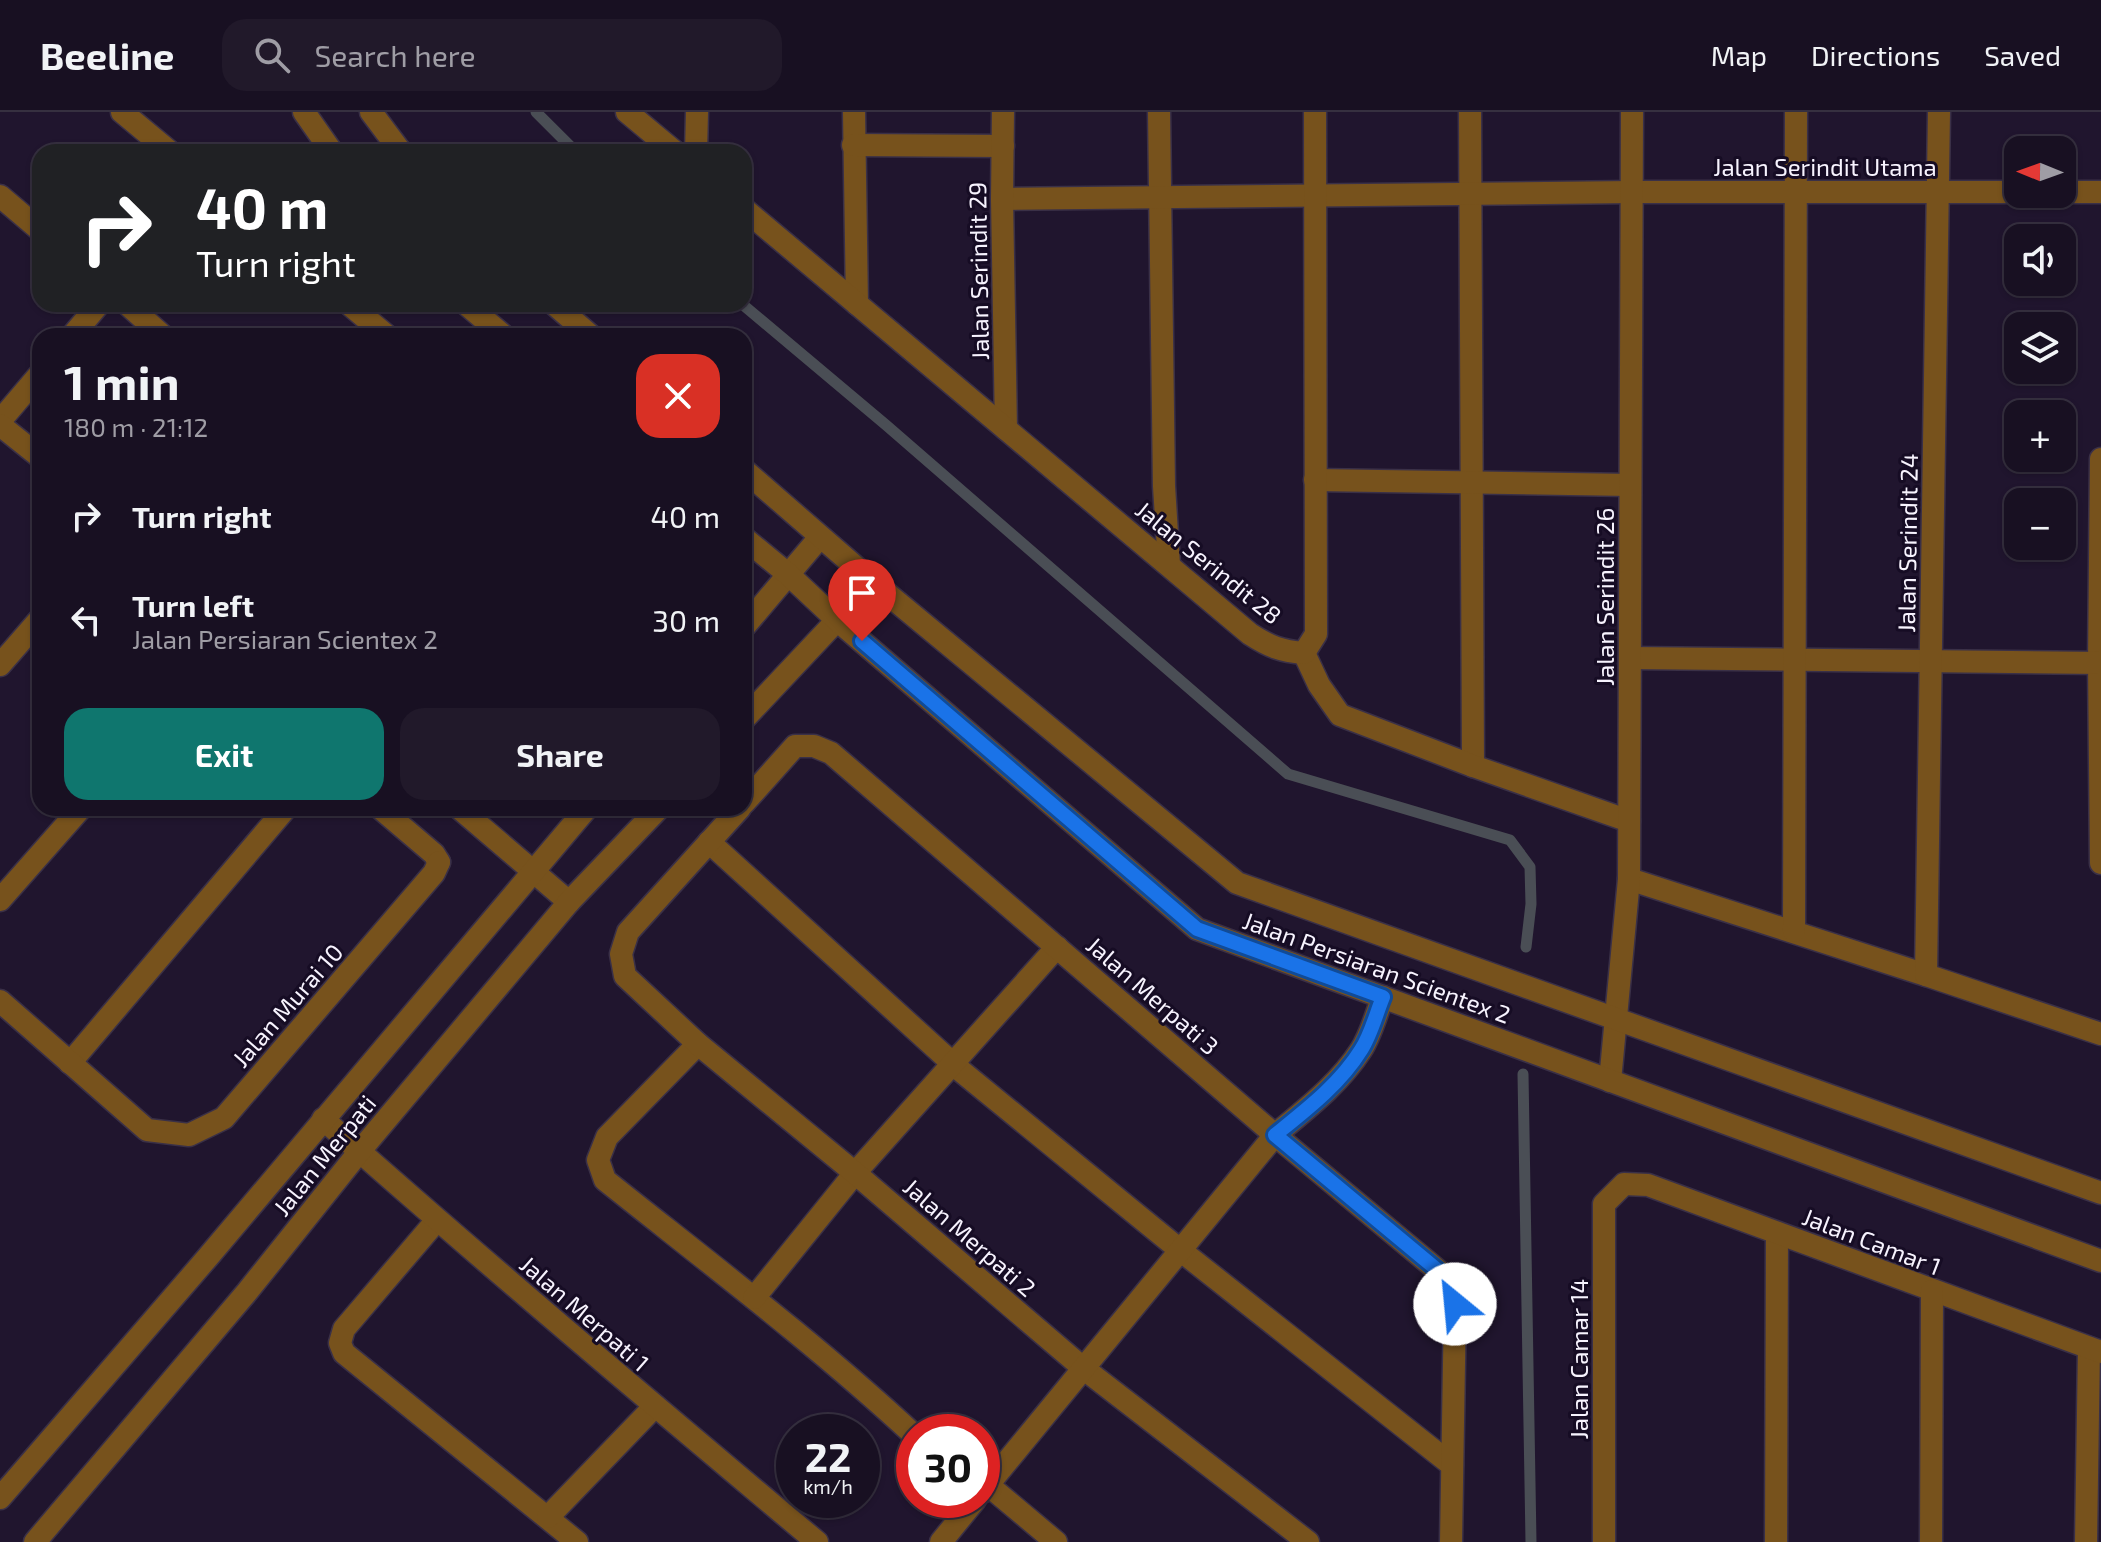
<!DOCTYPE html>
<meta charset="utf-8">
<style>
:root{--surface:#181022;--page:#21192a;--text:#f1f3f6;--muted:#9f9da5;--line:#363040;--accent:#0f766e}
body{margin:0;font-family:"Exo 2",sans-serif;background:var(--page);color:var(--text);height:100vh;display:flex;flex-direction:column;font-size:30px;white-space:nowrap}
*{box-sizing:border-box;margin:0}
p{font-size:26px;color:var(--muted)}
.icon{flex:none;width:44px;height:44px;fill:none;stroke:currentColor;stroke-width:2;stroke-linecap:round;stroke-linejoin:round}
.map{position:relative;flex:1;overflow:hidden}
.side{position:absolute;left:32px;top:216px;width:720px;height:488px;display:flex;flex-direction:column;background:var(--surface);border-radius:24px;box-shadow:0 2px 6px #0004,0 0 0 2px var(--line)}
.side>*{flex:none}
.guide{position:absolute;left:32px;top:32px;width:720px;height:168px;border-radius:24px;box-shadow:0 2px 6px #0004,0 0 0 2px var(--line);background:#202124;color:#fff;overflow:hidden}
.needle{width:52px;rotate:271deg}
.controls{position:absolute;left:2004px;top:24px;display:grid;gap:16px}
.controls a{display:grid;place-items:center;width:72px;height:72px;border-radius:16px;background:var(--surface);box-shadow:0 2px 6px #0004,0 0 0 2px var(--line);font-size:40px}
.speed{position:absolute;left:776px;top:1302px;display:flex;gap:16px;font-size:40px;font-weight:700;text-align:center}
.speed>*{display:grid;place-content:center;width:104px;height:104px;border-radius:50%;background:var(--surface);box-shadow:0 2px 6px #0004,0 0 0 2px var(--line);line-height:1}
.speed small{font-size:20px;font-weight:400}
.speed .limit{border:12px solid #d22;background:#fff;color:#111}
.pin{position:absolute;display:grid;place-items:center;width:68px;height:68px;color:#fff;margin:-82px -34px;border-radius:50% 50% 50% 0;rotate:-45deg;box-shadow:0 0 8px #0007}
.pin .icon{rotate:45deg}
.me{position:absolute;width:88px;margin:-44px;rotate:332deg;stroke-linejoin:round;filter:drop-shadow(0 0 6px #0008)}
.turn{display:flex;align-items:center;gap:28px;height:168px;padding:0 32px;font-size:36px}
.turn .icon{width:104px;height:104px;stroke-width:2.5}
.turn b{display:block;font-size:56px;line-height:68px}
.round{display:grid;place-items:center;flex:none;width:84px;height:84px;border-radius:24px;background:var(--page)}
.headline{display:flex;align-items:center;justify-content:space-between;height:136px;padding:0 32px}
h1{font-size:48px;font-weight:700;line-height:60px}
.primary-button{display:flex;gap:16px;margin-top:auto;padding:16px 32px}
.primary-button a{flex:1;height:92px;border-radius:24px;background:var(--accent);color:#fff;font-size:32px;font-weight:700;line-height:92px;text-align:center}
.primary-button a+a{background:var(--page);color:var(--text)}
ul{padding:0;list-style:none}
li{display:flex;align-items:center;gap:24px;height:104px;padding:0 32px}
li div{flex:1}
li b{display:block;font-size:30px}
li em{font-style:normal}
header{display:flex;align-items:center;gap:48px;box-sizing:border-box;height:112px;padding:0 40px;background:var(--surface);border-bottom:2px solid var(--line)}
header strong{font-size:38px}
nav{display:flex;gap:44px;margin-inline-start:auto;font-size:28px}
.search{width:560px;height:72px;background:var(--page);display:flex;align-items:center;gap:20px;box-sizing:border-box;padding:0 28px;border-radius:24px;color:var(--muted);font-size:30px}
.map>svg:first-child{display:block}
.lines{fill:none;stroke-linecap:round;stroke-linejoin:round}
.stream{stroke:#4a4e55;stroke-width:11}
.service-casing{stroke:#3a3047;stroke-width:25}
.minor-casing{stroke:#3a3047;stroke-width:25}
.tertiary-casing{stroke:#3a3047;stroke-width:25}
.service{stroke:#77521c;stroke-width:22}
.minor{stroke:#77521c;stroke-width:22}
.tertiary{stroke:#77521c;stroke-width:22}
.route-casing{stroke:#114b97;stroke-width:20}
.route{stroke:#1a73e8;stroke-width:14}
.labels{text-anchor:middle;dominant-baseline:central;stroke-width:6;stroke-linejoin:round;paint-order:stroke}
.street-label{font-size:24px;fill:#f7f3fe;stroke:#160c24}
</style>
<header>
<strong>Beeline</strong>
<div class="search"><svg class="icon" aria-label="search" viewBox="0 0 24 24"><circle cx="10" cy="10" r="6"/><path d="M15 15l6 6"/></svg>Search here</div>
<nav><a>Map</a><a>Directions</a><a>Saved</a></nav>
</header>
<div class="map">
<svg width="2101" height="1430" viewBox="0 0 2101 1430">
<rect width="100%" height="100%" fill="#20152e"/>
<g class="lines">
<g class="stream">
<polyline points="536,0 576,40"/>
<polyline points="742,192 886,313 1288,662 1510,728 1530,755 1531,792 1526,835"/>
<polyline points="1523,962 1531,1430"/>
</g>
<g class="service-casing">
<g id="service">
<polyline points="627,0 675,40"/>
<polyline points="854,0 857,192"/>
<polyline points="1159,0 1164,374 1169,453"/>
<polyline points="1470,0 1473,654"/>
<polyline points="853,33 1003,34"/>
<polyline points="0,84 40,118"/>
<polyline points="1002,87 1632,80"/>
<polyline points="127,192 163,224"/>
<polyline points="72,224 99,192"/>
<polyline points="0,309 40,262"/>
<polyline points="2101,347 2099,551 2101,751"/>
<polyline points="1315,368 1630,373"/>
<polyline points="1304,541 1319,573 1340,603 1473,654 1629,709"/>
<polyline points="1630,546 2101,551"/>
<polyline points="0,553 40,507"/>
<polyline points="380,696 434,742 439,750"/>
<polyline points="709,730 961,959 1180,1138 1452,1353"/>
<polyline points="1629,767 1926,863"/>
<polyline points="1794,819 1796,0"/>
<path d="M698,932l-91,93 -9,23 7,20c104,83 211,164 309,255"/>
<polyline points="70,951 286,696"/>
<polyline points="437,1108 344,1217 340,1231 344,1241 577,1430"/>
<polyline points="754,1186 855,1061 1057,835"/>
<polyline points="988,1373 1056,1430"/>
<polyline points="548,1405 655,1294"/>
<polyline points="1776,1430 1777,1121"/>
<polyline points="2086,1430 2089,1236"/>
</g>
</g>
<g class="minor-casing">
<g id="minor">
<polyline points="122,0 170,40"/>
<polyline points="1003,0 1002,87 1006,317"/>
<polyline points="1939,0 1926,863 2101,922"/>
<polyline points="696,40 697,0"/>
<polyline points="1632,80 2018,80"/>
<polyline points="2062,80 2101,80"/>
<path d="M744,97l506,425c20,13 31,17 54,19l12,-19 -1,-522"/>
<polyline points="349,192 387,224"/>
<polyline points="0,313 40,345"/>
<polyline points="744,515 820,425"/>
<polyline points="744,607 873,470"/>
<polyline points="744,691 795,634 814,634 831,641 1275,1023 1447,1166 1454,1177 1455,1192 1451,1430"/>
<polyline points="459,696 569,790"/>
<polyline points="740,696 628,820 621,842 625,864 698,932 855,1061 1083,1256 1308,1430"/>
<polyline points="0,788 81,696"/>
<polyline points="0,889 147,1018 189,1023 224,1006 434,761 439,750"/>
<polyline points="1610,969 1629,767 1632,0"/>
<path d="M323,1007c162,144 328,284 494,423"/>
<path d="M982,1380l293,-357c31,-26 64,-51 86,-85 10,-15 15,-36 22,-53"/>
<polyline points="0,1386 208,1145 587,696"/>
<polyline points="35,1430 247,1180 359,1040 569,790 659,696"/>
<polyline points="941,1430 975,1388"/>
<polyline points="1604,1430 1604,1092 1624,1072 1648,1073 2101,1240"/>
<polyline points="1931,1430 1932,1179"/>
</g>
</g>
<g class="tertiary-casing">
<g id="tertiary">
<polyline points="304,0 332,40"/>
<polyline points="371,0 401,40"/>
<polyline points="466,192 504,224"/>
<polyline points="554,192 591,224"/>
<polyline points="744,358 873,470 1237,771 2101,1081"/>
<polyline points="744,426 789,463 838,509 1197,817 2101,1149"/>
</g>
</g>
<use href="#service" class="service"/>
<use href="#minor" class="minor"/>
<use href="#tertiary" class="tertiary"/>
</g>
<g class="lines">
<g class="route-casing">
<path id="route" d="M862,529l335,288 186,68c-7,17 -12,38 -22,53 -21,34 -55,60 -86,85l172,143 7,11 1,15"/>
</g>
<use href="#route" class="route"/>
</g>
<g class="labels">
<g class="street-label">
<text x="1825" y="54">Jalan Serindit Utama</text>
<text transform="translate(978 159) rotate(-91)">Jalan Serindit 29</text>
<text transform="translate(1907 431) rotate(-89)">Jalan Serindit 24</text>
<text transform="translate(1209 450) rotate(39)">Jalan Serindit 28</text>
<text transform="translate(1604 485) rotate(-90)">Jalan Serindit 26</text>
<text transform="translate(1377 855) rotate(20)">Jalan Persiaran Scientex 2</text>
<text transform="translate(1153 883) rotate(41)">Jalan Merpati 3</text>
<text transform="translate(287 893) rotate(-49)">Jalan Murai 10</text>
<text transform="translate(324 1043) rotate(-51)">Jalan Merpati</text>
<text transform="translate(970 1125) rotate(41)">Jalan Merpati 2</text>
<text transform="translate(1872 1129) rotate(21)">Jalan Camar 1</text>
<text transform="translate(585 1201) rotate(41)">Jalan Merpati 1</text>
<text transform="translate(1578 1247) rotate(-90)">Jalan Camar 14</text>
</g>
</g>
</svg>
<div class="controls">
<a><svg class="needle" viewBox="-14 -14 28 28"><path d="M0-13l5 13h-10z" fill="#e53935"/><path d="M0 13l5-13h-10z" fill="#9f9da5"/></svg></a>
<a><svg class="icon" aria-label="sound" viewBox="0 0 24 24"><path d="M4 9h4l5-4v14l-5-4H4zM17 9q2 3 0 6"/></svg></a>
<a><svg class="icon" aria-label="layers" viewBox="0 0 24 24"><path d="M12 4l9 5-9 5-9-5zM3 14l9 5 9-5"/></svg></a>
<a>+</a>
<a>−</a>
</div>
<div class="speed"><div>22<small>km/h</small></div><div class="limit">30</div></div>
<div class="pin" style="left:862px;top:529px;background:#d93025"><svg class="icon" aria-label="arrive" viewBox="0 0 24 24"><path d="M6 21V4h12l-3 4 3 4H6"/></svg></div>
<svg class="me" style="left:1455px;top:1192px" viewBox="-20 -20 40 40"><circle r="19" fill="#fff"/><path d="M0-13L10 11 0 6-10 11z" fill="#1a73e8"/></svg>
<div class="guide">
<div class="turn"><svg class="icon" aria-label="right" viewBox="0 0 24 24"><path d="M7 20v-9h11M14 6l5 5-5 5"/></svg><div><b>40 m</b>Turn right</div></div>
</div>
<section class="side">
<div class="headline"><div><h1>1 min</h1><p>180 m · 21:12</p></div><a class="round" style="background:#d93025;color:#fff"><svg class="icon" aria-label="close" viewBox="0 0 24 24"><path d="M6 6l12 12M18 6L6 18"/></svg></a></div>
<ul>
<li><svg class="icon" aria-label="right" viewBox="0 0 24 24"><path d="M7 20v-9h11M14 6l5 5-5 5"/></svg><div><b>Turn right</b></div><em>40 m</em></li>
<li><svg class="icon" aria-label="left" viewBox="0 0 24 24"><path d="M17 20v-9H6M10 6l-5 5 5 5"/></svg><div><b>Turn left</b><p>Jalan Persiaran Scientex 2</p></div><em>30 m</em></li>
</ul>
<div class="primary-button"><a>Exit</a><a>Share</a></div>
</section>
</div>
